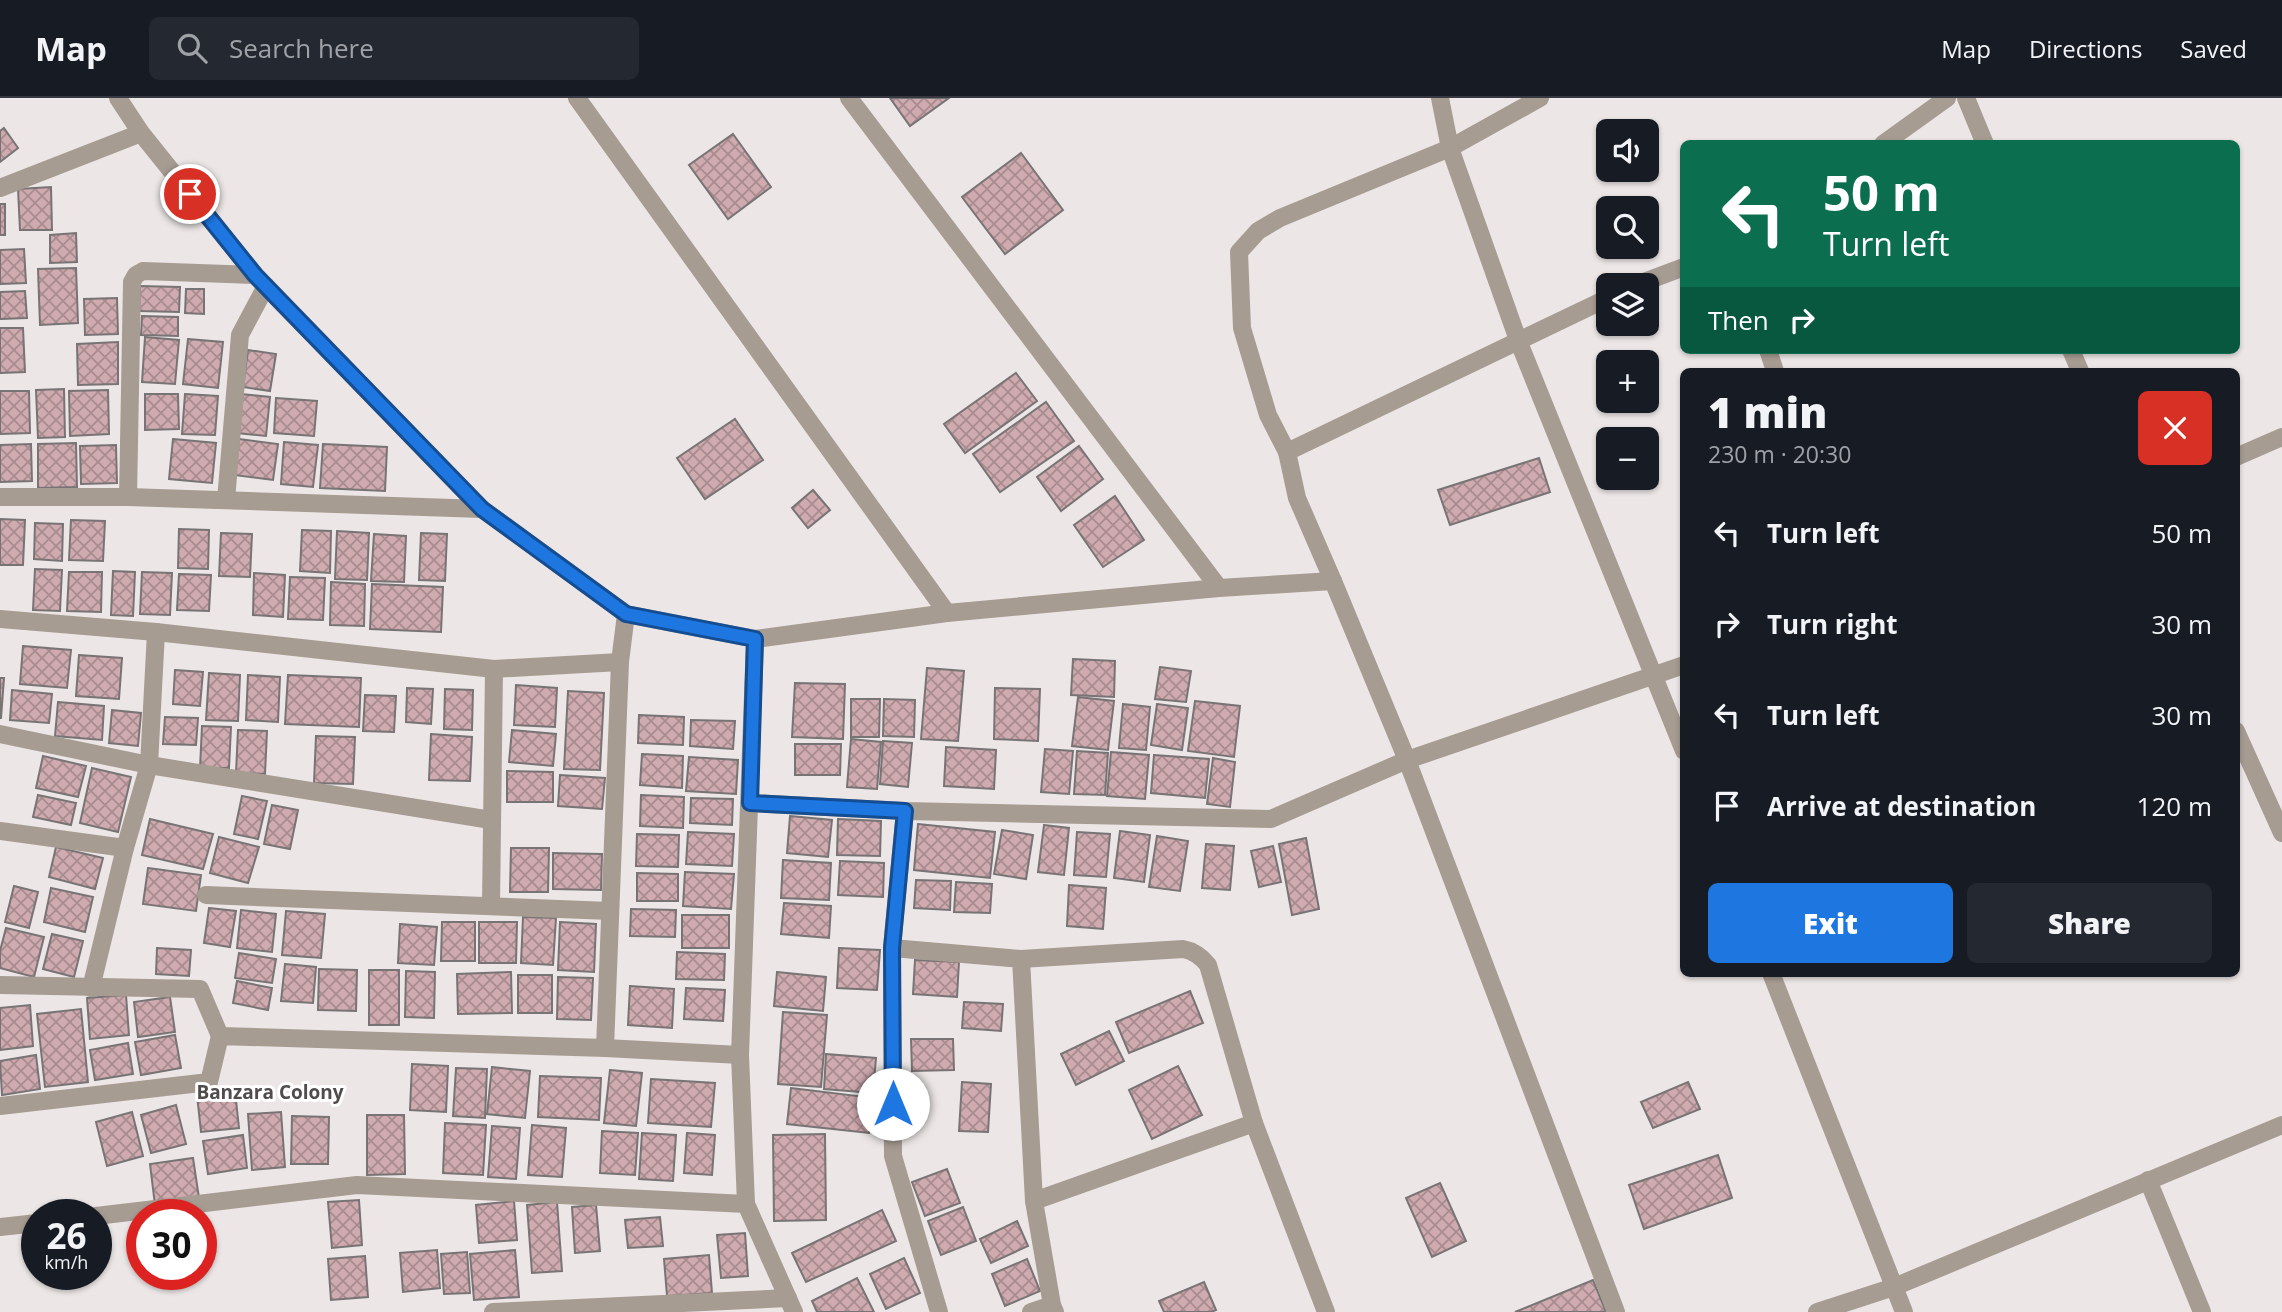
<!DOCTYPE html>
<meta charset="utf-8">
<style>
:root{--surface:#171b24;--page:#242831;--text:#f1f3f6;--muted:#9ea1a6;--line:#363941;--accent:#1e77e1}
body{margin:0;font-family:"Open Sans",sans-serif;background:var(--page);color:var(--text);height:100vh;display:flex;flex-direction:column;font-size:26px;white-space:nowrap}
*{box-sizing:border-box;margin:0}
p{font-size:23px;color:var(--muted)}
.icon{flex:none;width:38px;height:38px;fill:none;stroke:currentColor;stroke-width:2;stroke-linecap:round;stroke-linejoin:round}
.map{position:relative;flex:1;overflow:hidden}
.drawer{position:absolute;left:1680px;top:270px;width:560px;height:609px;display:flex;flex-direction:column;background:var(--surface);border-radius:10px;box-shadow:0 2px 5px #0004}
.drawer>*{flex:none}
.guide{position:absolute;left:1680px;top:42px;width:560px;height:214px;border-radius:10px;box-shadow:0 2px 5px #0004;background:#0b6e4f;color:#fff;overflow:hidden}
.buttons{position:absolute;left:1596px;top:21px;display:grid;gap:14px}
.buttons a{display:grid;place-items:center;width:63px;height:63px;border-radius:10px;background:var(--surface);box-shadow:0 2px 5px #0004;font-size:35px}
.speed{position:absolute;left:21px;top:1101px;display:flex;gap:14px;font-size:35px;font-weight:700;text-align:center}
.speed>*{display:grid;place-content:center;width:91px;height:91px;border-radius:50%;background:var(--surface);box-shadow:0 2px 5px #0004;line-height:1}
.speed small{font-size:18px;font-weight:400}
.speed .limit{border:10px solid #d22;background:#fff;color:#111}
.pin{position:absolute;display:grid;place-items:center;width:60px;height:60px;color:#fff;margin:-30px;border:4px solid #fff;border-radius:50%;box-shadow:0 2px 7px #0007}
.me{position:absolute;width:77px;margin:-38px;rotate:0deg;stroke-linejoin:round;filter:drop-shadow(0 0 5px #0008)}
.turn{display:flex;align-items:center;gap:24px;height:147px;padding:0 28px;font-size:32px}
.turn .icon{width:91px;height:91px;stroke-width:2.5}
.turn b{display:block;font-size:49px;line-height:60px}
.then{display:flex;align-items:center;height:66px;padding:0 28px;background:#0003;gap:14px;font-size:26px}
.round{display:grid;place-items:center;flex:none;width:74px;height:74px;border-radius:10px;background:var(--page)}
.head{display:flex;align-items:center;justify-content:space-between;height:119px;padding:0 28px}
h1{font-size:42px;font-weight:800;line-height:52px}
.action{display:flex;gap:14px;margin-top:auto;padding:14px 28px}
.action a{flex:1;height:80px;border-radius:10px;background:var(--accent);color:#fff;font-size:28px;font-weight:800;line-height:80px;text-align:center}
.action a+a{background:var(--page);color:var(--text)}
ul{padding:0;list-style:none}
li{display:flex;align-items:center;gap:21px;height:91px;padding:0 28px}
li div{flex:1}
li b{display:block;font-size:26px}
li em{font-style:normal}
header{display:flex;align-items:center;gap:42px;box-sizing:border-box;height:98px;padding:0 35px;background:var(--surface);border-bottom:2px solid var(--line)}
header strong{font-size:33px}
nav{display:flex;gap:38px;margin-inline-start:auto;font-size:24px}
.search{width:490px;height:63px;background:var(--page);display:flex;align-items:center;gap:18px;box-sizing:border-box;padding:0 24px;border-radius:10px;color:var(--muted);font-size:26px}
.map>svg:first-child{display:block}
.building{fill:url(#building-cross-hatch);stroke:#787475;stroke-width:2}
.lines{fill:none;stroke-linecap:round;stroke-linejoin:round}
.minor{stroke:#a79c92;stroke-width:18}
.tertiary{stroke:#a79c92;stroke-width:18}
.route-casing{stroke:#144d92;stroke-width:18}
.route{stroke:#1e77e1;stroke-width:12}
.labels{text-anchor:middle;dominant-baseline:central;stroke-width:6;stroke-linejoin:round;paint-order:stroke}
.neighbourhood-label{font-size:19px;font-weight:bold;fill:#4f4c4b;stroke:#fff}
</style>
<header>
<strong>Map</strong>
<div class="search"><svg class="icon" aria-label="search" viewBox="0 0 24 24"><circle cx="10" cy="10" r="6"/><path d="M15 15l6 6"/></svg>Search here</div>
<nav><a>Map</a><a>Directions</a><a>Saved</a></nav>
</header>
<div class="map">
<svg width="2282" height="1214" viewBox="0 0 2282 1214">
<defs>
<pattern id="building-cross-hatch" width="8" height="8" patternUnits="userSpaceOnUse" patternTransform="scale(1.75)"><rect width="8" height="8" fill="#cfaaaf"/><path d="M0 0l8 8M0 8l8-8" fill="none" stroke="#a88b8f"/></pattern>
</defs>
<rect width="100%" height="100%" fill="#ece7e6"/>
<g class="building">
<polygon points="890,0 949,0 910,28"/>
<polygon points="4,30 18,50 0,64 0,33"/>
<polygon points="733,36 771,89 728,121 689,67"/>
<polygon points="1021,55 1063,112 1005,156 962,99"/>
<polygon points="51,89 52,132 20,132 18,91"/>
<rect x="0" y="106" width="5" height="31"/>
<polygon points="76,135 77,164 50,165 50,137"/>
<polygon points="24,151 26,185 0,186 0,152"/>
<polygon points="76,170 78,225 40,227 38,171"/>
<polygon points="140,188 180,189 179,214 139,213"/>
<polygon points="186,191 204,191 204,216 185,215"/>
<polygon points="25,193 27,220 0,221 0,194"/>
<polygon points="117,200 118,236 85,237 84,201"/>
<polygon points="142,218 178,219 178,238 141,237"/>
<polygon points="0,230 23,230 25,274 0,275"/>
<polygon points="145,239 179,242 175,286 142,284"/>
<polygon points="188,241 223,244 218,290 183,286"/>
<polygon points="118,244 118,286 78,287 77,246"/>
<polygon points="248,252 276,256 270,293 243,289"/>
<polygon points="1016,275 1037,303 965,355 944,326"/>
<polygon points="64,291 65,339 38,340 36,292"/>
<polygon points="108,292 109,336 70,338 69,293"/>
<polygon points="0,293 29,293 30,335 0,336"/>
<polygon points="145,296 178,296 179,331 145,332"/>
<polygon points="185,296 218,298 215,337 182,336"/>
<polygon points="241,296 270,299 266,338 237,335"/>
<polygon points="276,300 317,303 314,338 274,335"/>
<polygon points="1046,304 1074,343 1000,394 973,356"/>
<polygon points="735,321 763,362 705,401 677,360"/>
<polygon points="173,341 216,345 212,385 169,381"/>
<polygon points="239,341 278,346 273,382 234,377"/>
<polygon points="284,344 318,347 313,389 281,386"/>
<polygon points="76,345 77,389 38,390 38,346"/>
<polygon points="31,346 32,383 0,384 0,347"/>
<polygon points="323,346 387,349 385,393 320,390"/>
<polygon points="116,347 117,385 81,386 80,348"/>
<polygon points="1079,348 1103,381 1061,413 1037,379"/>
<polygon points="1539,360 1550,394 1450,427 1438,392"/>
<polygon points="813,392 830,412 808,430 792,410"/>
<polygon points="1115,398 1144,442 1103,469 1074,427"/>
<polygon points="0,421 25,422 23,467 0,467"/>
<polygon points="71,422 105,423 103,463 69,462"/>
<polygon points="35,425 63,426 62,463 34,461"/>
<polygon points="179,431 209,432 208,471 178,470"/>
<polygon points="302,432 331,433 330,475 300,473"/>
<polygon points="337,433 369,435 367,482 335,481"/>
<polygon points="221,435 252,436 250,479 219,478"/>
<polygon points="421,435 447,436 445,483 419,482"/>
<polygon points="374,436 406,438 404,484 371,483"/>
<polygon points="35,471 62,472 60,513 33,512"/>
<polygon points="113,473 135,474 133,518 111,517"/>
<polygon points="69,474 102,474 101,514 67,513"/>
<polygon points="142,474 172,475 170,517 140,516"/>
<polygon points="254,475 285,477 283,519 253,517"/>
<polygon points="179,476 211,477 209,513 177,512"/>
<polygon points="290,479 325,480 323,522 288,521"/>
<polygon points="331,484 365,486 364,528 330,527"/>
<polygon points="372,486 443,489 441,534 370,531"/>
<polygon points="23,548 71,552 67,590 20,586"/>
<polygon points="79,557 122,560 119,601 76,598"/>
<polygon points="1073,561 1115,563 1114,599 1071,597"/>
<polygon points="1160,569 1191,573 1186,604 1155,601"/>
<polygon points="927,570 964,573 958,643 921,641"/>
<polygon points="175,572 203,574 200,608 173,606"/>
<polygon points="209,575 240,577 238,623 206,622"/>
<polygon points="248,577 280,579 278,624 246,622"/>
<polygon points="288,577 361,580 359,629 285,626"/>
<polygon points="0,580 4,580 1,620 0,620"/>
<polygon points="795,585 845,586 843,641 792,639"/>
<polygon points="516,587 557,590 555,629 514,627"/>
<polygon points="407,590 433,591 431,626 406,624"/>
<polygon points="995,590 1040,591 1038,643 994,641"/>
<polygon points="445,591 473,592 472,632 444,631"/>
<polygon points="12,592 52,596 49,625 10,622"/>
<polygon points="568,593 604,595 600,672 564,671"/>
<polygon points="365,597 396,598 394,634 363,633"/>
<polygon points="1078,599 1114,603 1108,652 1072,648"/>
<polygon points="851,601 880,601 879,639 851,639"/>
<polygon points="884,601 915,602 914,639 883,638"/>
<polygon points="1195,603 1240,608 1234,659 1188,653"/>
<polygon points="58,604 104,608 102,642 55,638"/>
<polygon points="1123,606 1150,609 1146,652 1119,650"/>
<polygon points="1157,606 1188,610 1182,652 1151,647"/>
<polygon points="112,612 141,615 138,648 109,645"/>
<polygon points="639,617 684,619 683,647 638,645"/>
<polygon points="165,619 198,620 196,647 163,646"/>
<polygon points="691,622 735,623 733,651 690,648"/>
<polygon points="202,628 231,629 229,670 200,670"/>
<polygon points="238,632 267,633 265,676 236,675"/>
<polygon points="512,632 556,636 553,668 509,664"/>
<polygon points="431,636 472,639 470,683 429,682"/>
<polygon points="316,638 355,639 353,686 314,685"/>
<polygon points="851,641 881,644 877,691 847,689"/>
<polygon points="883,643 912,645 908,689 880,686"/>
<polygon points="795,646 841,646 840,677 795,677"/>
<polygon points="946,649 996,652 994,691 944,688"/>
<polygon points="1045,651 1073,653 1069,696 1041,694"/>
<polygon points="1077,653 1108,655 1105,697 1074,696"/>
<polygon points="1111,654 1149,657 1145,701 1107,698"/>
<polygon points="642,656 683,658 682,690 640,687"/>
<polygon points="1154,657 1209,661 1205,700 1151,695"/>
<polygon points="43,658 86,668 78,699 36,690"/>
<polygon points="689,659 738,662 736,696 686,693"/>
<polygon points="1213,660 1235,664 1230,709 1207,706"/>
<polygon points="92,670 131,679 118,734 80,725"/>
<polygon points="507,673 553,674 553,704 507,704"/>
<polygon points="560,677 605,680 602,711 558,708"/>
<polygon points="38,697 76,705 71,727 33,719"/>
<polygon points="641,697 684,699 683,730 640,728"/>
<polygon points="242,698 267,703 258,741 234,736"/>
<polygon points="691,700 733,701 732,727 690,725"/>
<polygon points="272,707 298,712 290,751 264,746"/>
<polygon points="790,718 832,722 828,759 787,755"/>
<polygon points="150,721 213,736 203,771 142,757"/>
<polygon points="838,721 881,723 880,758 837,757"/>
<polygon points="918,726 995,734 990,780 914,772"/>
<polygon points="1044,727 1069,730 1064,777 1038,774"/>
<polygon points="1002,732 1033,737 1026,781 994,776"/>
<polygon points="1120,733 1150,737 1144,784 1114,780"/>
<polygon points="688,734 734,736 732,768 686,766"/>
<polygon points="1077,734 1110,736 1106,779 1074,777"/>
<polygon points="637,736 679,737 678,769 636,768"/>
<polygon points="1157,738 1188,743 1180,793 1149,789"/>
<polygon points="219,739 259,749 248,785 210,775"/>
<polygon points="1306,740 1319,811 1292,817 1279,746"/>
<polygon points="1206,746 1234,748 1230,792 1202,790"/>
<polygon points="1273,748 1281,784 1259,789 1251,753"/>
<polygon points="56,749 103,760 95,791 49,779"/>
<polygon points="511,750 549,750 548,794 510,794"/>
<polygon points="553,755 602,756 601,792 553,791"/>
<polygon points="783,762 831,765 829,802 781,800"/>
<polygon points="840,763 884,765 883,799 838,797"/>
<polygon points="148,770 201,777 196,813 143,806"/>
<polygon points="685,774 734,776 731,811 683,808"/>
<polygon points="637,775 678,776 678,803 637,803"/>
<polygon points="916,782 951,783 950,812 914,810"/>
<polygon points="956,784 992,786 990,815 954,814"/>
<polygon points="1069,787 1106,790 1103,831 1067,828"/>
<polygon points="14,788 38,794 29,830 5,824"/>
<polygon points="51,790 93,799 85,834 44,824"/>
<polygon points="784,805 831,808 829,840 781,836"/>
<polygon points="209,810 236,813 230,849 204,845"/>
<polygon points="631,811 676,812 675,839 630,838"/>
<polygon points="241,812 276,816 272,854 237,850"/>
<polygon points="286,813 325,816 321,860 282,857"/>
<rect x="682" y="817" width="47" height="33"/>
<polygon points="523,819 556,820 553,867 521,865"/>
<polygon points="442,824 475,824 475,863 441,863"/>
<polygon points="479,824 517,824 516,865 479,865"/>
<polygon points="560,824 596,826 594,874 558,872"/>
<polygon points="400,826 437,829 434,867 398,865"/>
<polygon points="6,830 44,839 34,879 0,870 0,853"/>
<polygon points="52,836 83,843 74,879 43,871"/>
<polygon points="157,850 191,852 189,878 156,876"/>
<polygon points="839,850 880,852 877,892 837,890"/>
<polygon points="677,854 725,856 724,882 676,881"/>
<polygon points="239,855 276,861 272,885 235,880"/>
<polygon points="915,862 959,864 957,899 913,896"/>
<polygon points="285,866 316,869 313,905 281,903"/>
<polygon points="319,871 357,872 356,913 318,912"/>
<rect x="369" y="872" width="30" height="55"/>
<polygon points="406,873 435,874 434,920 405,919"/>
<polygon points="511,874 512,915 458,916 457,876"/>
<polygon points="777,874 826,879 823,913 774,908"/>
<rect x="518" y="877" width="34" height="38"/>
<polygon points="558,879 593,880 591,922 557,921"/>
<polygon points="237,883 272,890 268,912 233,905"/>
<polygon points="630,888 674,891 672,930 628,927"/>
<polygon points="686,890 725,892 723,923 684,921"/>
<polygon points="1190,893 1203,925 1129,955 1116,924"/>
<polygon points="126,897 129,937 90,941 87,900"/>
<polygon points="170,899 175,934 138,939 134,904"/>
<polygon points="964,904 1003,906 1001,933 962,930"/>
<polygon points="30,907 33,948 0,952 0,910"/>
<polygon points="81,911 88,984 45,989 37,916"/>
<polygon points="783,914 827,917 821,989 778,986"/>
<polygon points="1109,933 1124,963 1076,987 1061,956"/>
<polygon points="175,937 181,970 141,977 135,944"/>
<polygon points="911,941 953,941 954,972 912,973"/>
<polygon points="128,945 133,976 95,982 90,952"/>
<polygon points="826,956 876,960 873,995 824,991"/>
<polygon points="36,957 40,991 2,997 0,963"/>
<polygon points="412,966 448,968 446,1014 410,1012"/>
<polygon points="1178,968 1202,1017 1152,1041 1129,992"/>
<polygon points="492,969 530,973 525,1020 487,1016"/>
<polygon points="456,970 487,971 485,1020 453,1018"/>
<polygon points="610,972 642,975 636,1028 604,1025"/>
<polygon points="540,978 601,980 599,1022 538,1019"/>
<polygon points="651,981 715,985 711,1029 648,1025"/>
<polygon points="962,984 991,986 988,1034 959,1033"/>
<polygon points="1688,984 1700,1011 1653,1030 1641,1004"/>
<polygon points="791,990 874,1000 869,1035 787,1026"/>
<polygon points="235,993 239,1030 201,1034 197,997"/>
<polygon points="176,1007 186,1046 151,1055 141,1017"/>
<polygon points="132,1014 143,1058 107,1068 96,1024"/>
<polygon points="281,1014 285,1069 252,1072 248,1016"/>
<polygon points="367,1017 404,1017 405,1076 367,1077"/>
<polygon points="292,1018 329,1019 328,1066 291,1066"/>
<polygon points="445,1025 486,1027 483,1077 443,1075"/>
<polygon points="532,1027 566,1030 562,1079 528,1077"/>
<polygon points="492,1028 520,1030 516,1081 488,1079"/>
<polygon points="602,1033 638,1035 635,1077 600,1075"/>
<polygon points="642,1035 676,1037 673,1083 639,1081"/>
<polygon points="687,1035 715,1037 712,1077 684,1075"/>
<polygon points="825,1036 826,1122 774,1123 773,1037"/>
<polygon points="243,1037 247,1070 208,1076 203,1043"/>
<polygon points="1718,1057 1732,1100 1644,1131 1629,1087"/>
<polygon points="193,1060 199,1100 155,1107 150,1066"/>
<polygon points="947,1071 960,1105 925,1118 912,1084"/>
<polygon points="1440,1085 1466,1143 1432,1159 1406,1100"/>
<polygon points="359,1102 362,1147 332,1150 328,1104"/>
<polygon points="514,1103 517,1142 479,1145 476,1107"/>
<polygon points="557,1104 562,1173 532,1175 527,1107"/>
<polygon points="596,1107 600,1153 575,1155 572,1109"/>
<polygon points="963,1109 976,1143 941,1157 928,1123"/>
<polygon points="882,1112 896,1143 806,1184 792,1155"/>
<polygon points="660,1119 663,1148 628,1150 625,1122"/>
<polygon points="1017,1123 1028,1148 991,1165 980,1141"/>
<polygon points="745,1135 748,1178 721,1180 717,1137"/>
<polygon points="437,1152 440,1190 403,1194 400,1155"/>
<polygon points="515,1152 519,1199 474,1202 470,1156"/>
<polygon points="467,1154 470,1195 444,1196 441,1156"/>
<polygon points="709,1157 712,1195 667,1198 664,1161"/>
<polygon points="365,1158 368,1199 331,1202 328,1161"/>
<polygon points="904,1160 920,1195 886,1211 870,1176"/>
<polygon points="1027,1161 1040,1193 1005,1208 992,1176"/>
<polygon points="857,1180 874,1214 817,1214 812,1203"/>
<polygon points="1593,1182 1606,1214 1515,1214"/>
<polygon points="1204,1184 1216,1212 1211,1214 1164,1214 1159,1203"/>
</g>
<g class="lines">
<g class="minor">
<polyline points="577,0 947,515"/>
<polyline points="849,0 1219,490"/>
<polyline points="1440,0 1450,50 1518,242 1684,653"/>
<polyline points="1966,0 1985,46"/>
<polyline points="1883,46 1947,0"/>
<polyline points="0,90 141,35"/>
<polyline points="1636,187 1684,169"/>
<polyline points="1768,252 1775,273"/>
<polyline points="2071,252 2080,273"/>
<polyline points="1287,354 1608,200"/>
<polyline points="2236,359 2282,339"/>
<polyline points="0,399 128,399 482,411"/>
<polyline points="128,399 132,184 136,177 143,173 255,177"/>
<polyline points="226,402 240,237 266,188"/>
<polyline points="1333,483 1297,400 1287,354 1268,317 1242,230 1239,154 1258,133 1280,120 1450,50 1540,0"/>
<polyline points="0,521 156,534 494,571 620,564"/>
<polyline points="755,541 740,957 746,1106 794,1214"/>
<polyline points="2236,633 2282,735"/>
<polyline points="0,636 149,667 491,722"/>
<polyline points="750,705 905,713 1271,721 1407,662 1684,567"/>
<polyline points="905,713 892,850 893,1058 939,1214"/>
<polyline points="0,733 125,750"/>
<polyline points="206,797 610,813"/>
<polyline points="491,808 494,571"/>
<polyline points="892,850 1021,861 1034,1103 1052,1207 1055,1214"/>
<path d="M1021,861l162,-10c11,2 18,7 25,16l46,158"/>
<polyline points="1771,875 1904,1214"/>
<polyline points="0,887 200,891 220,938"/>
<polyline points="91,890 125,750 149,667 156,534"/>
<polyline points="605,950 620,564 626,516"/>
<polyline points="0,1008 209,984 220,938 605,950 740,957"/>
<polyline points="2148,1082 2202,1214"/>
<polyline points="1034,1103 1254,1025 1326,1214"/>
<polyline points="96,1118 357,1087 746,1106"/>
<polyline points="0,1129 37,1125"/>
<polyline points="493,1214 788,1200"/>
<polyline points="1031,1214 1052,1207"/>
<polyline points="1817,1214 1894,1189 2282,1027"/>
</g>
<polyline class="tertiary" points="118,0 141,35 255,177 482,411 626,516 755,541 947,515 1219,490 1333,483 1407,662 1616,1214"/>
</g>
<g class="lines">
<g class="route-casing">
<polyline id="route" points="190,96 255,177 482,411 626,516 755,541 750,705 905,713 892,850 893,1006"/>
</g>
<use href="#route" class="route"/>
</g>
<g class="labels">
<g class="neighbourhood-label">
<text x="270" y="994">Banzara Colony</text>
</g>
</g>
</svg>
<div class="buttons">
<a><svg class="icon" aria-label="sound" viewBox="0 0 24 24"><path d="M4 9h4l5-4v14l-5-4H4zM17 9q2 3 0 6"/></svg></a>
<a><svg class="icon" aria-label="search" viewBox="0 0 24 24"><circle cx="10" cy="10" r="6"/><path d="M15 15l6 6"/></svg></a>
<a><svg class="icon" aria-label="layers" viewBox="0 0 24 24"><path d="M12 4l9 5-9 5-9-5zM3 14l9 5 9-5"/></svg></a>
<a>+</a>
<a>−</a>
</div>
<div class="speed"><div>26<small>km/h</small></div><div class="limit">30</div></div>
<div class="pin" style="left:190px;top:96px;background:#d93025"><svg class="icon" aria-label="arrive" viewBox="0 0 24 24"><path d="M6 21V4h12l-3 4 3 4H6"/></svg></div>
<svg class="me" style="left:893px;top:1006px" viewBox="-20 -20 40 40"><circle r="19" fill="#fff"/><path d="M0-13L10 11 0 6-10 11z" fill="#1e77e1"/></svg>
<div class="guide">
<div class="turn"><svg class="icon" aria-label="left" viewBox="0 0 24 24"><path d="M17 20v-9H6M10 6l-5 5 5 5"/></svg><div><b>50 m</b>Turn left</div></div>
<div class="then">Then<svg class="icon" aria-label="right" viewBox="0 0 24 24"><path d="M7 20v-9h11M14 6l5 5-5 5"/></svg></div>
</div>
<section class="drawer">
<div class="head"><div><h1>1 min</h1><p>230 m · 20:30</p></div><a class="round" style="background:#d93025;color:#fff"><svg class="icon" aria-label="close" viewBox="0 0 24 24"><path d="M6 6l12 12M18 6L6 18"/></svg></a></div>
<ul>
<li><svg class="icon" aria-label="left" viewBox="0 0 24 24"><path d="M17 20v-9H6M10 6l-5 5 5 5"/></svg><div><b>Turn left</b></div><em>50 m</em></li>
<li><svg class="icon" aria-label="right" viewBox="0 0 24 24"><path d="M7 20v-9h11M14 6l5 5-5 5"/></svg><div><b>Turn right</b></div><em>30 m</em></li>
<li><svg class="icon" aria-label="left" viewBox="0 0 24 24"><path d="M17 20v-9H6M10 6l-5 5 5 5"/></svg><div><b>Turn left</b></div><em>30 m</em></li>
<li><svg class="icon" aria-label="arrive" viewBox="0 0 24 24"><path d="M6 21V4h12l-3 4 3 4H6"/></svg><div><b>Arrive at destination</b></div><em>120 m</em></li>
</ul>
<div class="action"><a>Exit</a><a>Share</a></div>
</section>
</div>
